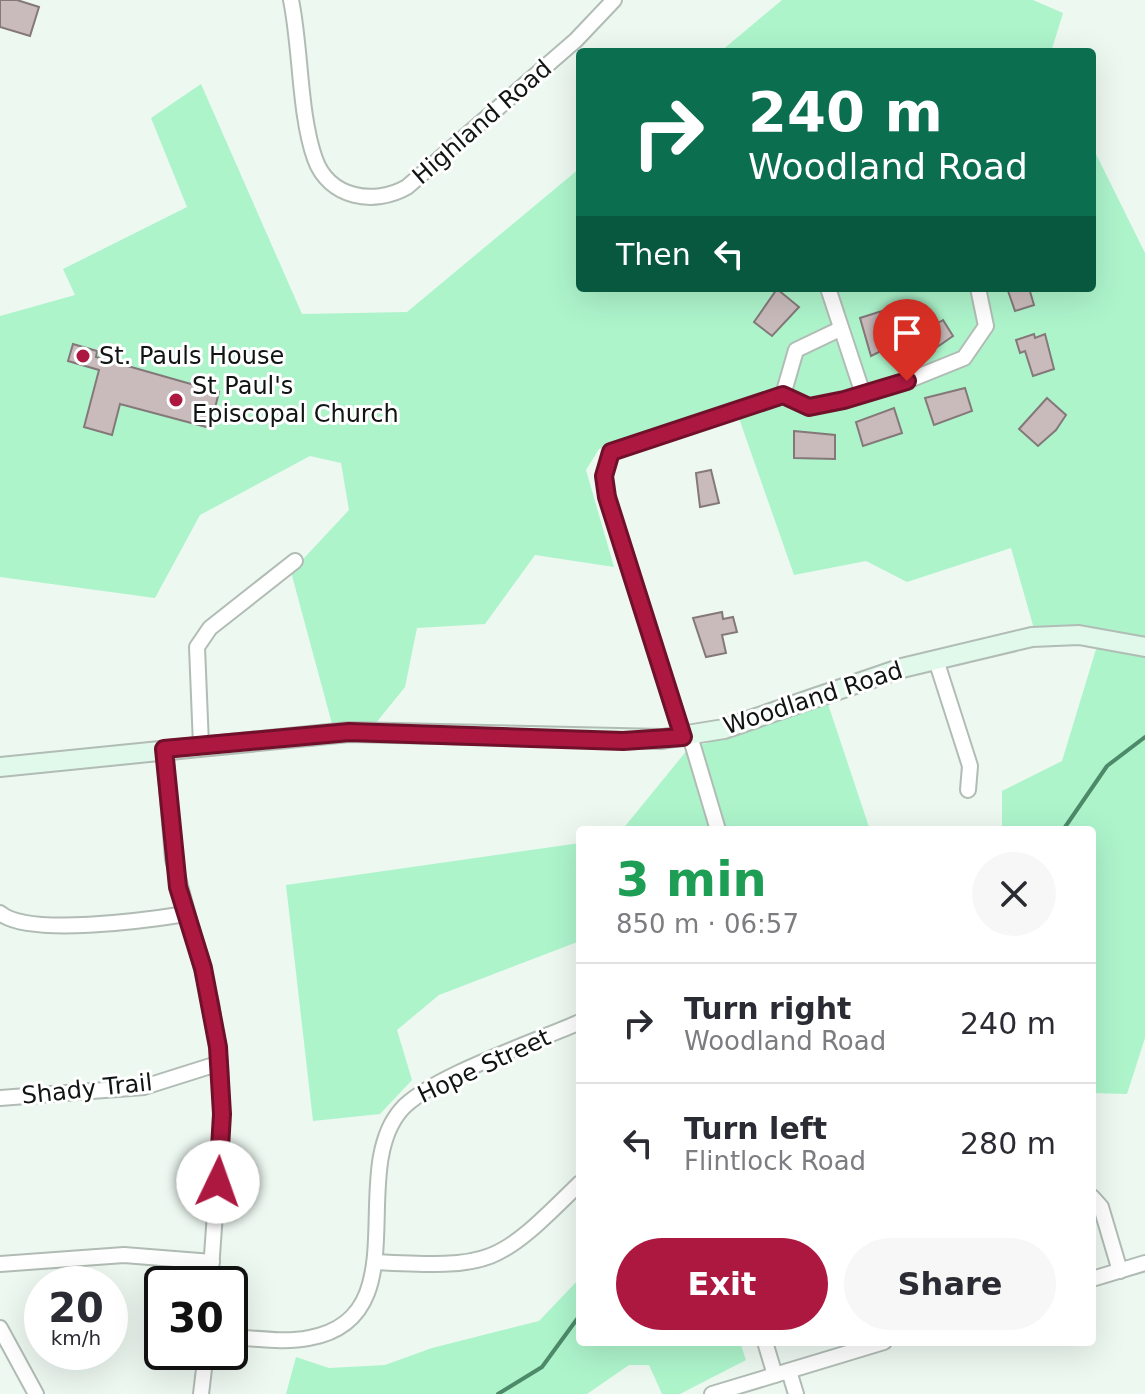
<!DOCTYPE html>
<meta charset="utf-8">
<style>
:root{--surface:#fff;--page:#f7f7f7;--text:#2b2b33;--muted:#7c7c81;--line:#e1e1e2;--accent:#ad1841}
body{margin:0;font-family:"DejaVu Sans",sans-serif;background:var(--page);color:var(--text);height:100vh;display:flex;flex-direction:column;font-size:30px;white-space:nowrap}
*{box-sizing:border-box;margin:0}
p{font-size:26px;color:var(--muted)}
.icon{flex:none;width:44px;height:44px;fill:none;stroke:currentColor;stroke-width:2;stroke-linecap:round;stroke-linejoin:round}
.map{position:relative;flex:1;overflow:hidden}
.panel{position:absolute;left:576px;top:826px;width:520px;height:520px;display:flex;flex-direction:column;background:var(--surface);border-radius:8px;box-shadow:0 8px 32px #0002}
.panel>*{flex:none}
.guide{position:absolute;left:576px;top:48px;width:520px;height:244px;border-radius:8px;box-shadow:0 8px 32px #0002;background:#0b6e4f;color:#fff;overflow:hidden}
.speed{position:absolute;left:24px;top:1266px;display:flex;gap:16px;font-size:40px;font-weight:700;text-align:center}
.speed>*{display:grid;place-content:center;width:104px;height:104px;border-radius:50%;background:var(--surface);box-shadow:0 8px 32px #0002;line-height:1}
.speed small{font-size:20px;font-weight:400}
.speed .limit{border:4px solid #111;border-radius:12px;background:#fff;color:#111}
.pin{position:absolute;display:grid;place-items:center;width:68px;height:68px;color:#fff;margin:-82px -34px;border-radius:50% 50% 50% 0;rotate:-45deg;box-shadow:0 0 8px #0007}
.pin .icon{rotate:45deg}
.me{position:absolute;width:88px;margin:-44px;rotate:3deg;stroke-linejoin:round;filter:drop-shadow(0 0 6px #0008)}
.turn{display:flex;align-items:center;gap:28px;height:168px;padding:0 40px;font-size:36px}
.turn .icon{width:104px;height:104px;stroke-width:2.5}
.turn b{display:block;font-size:56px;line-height:68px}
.then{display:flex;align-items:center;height:76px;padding:0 40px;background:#0003;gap:16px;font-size:30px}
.round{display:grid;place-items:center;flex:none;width:84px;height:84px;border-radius:42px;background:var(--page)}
.head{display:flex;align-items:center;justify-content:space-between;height:136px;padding:0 40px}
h1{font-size:48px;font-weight:700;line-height:60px;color:#1e9e55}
.button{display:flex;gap:16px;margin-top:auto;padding:16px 40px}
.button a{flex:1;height:92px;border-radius:48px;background:var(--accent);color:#fff;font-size:32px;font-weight:700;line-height:92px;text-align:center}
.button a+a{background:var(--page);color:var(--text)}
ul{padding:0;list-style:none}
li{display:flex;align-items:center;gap:24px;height:120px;padding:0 40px;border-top:2px solid var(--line)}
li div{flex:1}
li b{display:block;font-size:30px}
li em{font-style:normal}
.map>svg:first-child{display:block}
.green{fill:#adf4cb}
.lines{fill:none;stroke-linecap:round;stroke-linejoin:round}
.stream{stroke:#4d8a69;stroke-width:4}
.building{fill:#c9bbbc;stroke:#847879;stroke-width:2}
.street-casing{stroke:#b1bcb5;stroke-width:18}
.secondary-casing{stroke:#b1bcb5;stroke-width:22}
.street{stroke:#fff;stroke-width:14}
.secondary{stroke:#e0f9eb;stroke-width:18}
.route-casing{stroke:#70102a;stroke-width:20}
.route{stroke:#ad1841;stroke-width:14}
.poi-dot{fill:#ad1841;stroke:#fff;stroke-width:3}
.labels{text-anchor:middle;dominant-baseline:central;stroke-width:6;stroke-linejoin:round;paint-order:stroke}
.street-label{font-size:24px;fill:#101412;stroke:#fff}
.poi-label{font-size:24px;fill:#101412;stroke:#fff;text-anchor:start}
</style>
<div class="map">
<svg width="1145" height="1394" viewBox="0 0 1145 1394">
<rect width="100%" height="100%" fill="#edf8f1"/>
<g class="green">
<polygon points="782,0 1033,0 1063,13 1051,52 720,52"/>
<polygon points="201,84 302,314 407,312 580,168 580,288 1092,288 1092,146 1145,253 1145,1038 1127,1094 1092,1093 1092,830 1002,830 1002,791 1062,761 1097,646 1036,636 1011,548 907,582 866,561 794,575 735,407 599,449 586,470 614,567 535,555 485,624 417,628 405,687 367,734 335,735 291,572 349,510 341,463 310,456 200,515 155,598 0,577 0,316 75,295 63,269 187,207 151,118"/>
<polygon points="828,704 870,830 622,830 688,749"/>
<polygon points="580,843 580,941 439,995 397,1030 412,1080 380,1114 313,1121 286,885"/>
<polygon points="580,1278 580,1342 740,1342 746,1360 680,1394 662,1394 649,1365 629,1365 587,1394 286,1394 296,1357 329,1368 385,1365 432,1348 539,1321"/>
</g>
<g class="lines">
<g class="stream">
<polyline points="1063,830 1107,766 1145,737"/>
<polyline points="498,1394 542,1367 580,1315"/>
</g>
</g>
<g class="building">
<polygon points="0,0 17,0 39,7 30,36 0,27"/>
<polygon points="1007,288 1029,288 1034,305 1015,311"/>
<polygon points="777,289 799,307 772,336 754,322"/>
<polygon points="882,311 893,345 871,356 860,318"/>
<polygon points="943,320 953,336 920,359 909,340"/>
<polygon points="1034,334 1035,338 1045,334 1054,369 1033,376 1025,351 1020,353 1016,340"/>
<polygon points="73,344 97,351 96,357 219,392 210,428 120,404 112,435 84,427 99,370 68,361"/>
<polygon points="965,388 972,411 934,425 925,398"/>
<polygon points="1047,398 1066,415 1056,430 1038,446 1019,429"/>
<polygon points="894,408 902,433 863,446 856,422"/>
<polygon points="794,431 835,435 835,459 794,458"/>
<polygon points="711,470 719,503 700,507 696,473"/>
<polygon points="722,612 723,619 733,617 737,632 722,635 726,653 706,657 693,618"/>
</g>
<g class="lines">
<g class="street-casing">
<g id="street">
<path d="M291,0c10,48 8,114 24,159 14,39 59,47 92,28l169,-147 38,-40"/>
<polyline points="828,288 863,394"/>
<polyline points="783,395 796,350 840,329"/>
<polyline points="936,660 970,766 968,790"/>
<polyline points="690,736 718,830"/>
<polyline points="683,737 607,497 604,476 611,452 783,395 809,407 844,400 907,381 964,358 986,326 978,288"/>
<polyline points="201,745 197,647 210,628 295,561"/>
<polyline points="164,749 173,859 211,1003 220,1063 222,1114 210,1284"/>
<path d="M0,913c28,24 148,7 186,1"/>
<polyline points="0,1098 144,1087 220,1063"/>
<polyline points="1092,1197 1101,1207 1120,1271"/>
<path d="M375,1262c118,6 121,4 205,-79"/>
<polyline points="0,1264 124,1255 212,1262"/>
<polyline points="1092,1279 1145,1263"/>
<polyline points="0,1328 36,1394"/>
<path d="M230,1337c25,1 54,6 79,1 111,-20 37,-164 92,-228 27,-32 136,-69 179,-88"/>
<polyline points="765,1342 775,1375"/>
<polyline points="789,1371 796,1394"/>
<polyline points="201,1394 206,1352"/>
<polyline points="712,1394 884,1342"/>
</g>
</g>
<g class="secondary-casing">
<polyline id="secondary" points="0,767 349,732 662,739 724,729 902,668 1032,637 1079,635 1145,647"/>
</g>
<use href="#street" class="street"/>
<use href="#secondary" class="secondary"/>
</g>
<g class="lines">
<g class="route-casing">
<polyline id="route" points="218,1182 222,1114 218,1047 203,968 178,887 164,749 349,732 623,741 683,737 607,497 604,476 611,452 783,395 809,407 844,400 907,381"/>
</g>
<use href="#route" class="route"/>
</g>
<g class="poi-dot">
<circle cx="83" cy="356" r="8"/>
<circle cx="176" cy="400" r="8"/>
</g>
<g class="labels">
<g class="street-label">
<text transform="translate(482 122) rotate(-41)">Highland Road</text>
<text transform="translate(813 698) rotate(-18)">Woodland Road</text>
<text transform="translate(484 1066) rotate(-25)">Hope Street</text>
<text transform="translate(87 1089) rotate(-6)">Shady Trail</text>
</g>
<g class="poi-label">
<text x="99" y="356">St. Pauls House</text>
<text x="192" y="386">St Paul's<tspan x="192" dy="28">Episcopal Church</tspan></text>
</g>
</g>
</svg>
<div class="speed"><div>20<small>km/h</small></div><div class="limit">30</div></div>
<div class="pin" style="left:907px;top:381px;background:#d93025"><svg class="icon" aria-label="arrive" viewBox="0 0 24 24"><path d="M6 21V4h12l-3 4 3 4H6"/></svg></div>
<svg class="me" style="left:218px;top:1182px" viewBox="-20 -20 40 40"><circle r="19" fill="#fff"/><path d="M0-13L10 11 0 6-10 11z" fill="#ad1841"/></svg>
<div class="guide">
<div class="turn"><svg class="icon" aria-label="right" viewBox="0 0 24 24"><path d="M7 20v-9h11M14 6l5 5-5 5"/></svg><div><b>240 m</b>Woodland Road</div></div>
<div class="then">Then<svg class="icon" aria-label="left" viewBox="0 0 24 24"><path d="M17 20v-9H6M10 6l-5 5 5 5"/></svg></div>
</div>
<section class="panel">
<div class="head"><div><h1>3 min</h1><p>850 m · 06:57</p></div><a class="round"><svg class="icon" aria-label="close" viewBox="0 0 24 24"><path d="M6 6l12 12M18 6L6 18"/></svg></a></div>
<ul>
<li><svg class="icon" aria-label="right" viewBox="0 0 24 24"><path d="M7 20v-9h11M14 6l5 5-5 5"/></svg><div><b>Turn right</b><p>Woodland Road</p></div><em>240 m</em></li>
<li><svg class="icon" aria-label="left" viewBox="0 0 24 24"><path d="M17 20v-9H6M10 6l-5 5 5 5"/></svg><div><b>Turn left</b><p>Flintlock Road</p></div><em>280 m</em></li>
</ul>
<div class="button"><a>Exit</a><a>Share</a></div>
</section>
</div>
